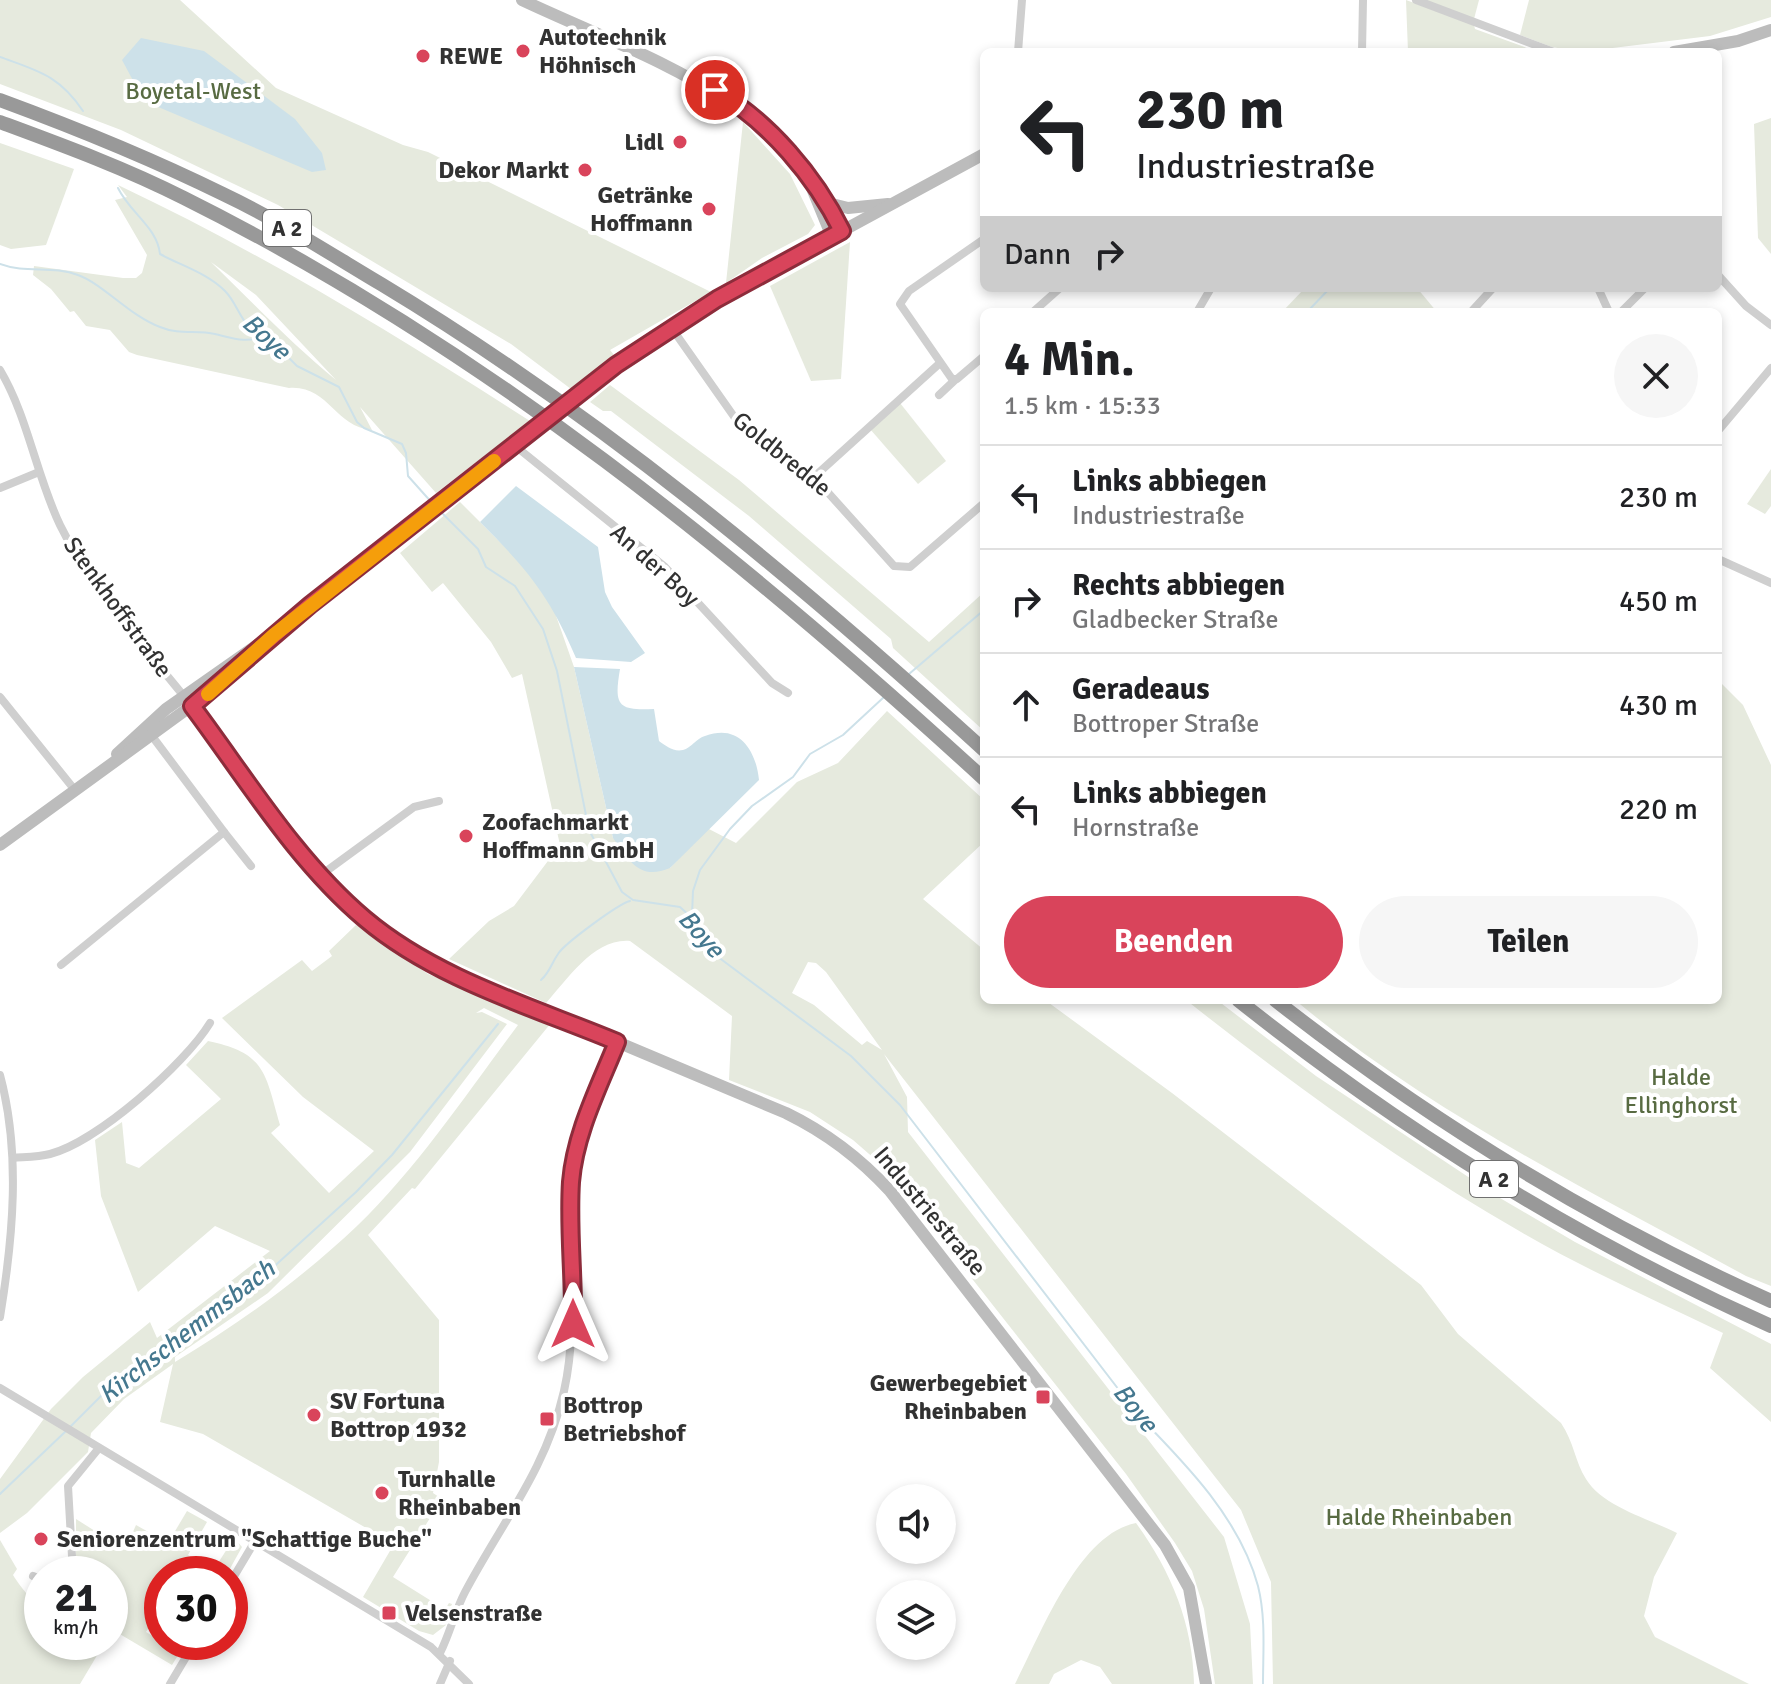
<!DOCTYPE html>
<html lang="de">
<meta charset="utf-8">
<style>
:root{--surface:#fff;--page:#f6f6f6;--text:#202124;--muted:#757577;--line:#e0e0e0;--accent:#d9445b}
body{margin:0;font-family:Signika,sans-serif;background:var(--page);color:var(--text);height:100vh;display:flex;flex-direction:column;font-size:30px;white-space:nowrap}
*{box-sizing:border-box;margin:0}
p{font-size:26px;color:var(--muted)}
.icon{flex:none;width:44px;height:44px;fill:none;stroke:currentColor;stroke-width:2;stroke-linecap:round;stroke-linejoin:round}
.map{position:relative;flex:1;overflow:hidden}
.drawer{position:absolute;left:980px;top:308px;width:742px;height:696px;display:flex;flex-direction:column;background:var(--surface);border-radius:12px;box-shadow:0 4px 12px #0003}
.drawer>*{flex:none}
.hud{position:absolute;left:980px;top:48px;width:742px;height:244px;border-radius:12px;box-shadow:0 4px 12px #0003;background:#fff;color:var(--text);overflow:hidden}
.tools{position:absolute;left:876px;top:1484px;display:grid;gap:16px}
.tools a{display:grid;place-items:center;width:80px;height:80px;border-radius:50%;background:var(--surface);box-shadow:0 4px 12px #0003;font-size:40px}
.speed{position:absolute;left:24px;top:1556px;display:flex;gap:16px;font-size:40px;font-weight:700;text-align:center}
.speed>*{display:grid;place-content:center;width:104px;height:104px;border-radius:50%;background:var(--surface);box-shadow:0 4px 12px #0003;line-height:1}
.speed small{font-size:20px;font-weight:400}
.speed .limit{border:12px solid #d22;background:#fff;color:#111}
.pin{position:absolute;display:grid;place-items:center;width:68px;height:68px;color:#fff;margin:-34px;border:4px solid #fff;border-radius:50%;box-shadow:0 2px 8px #0007}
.me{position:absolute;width:88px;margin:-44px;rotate:0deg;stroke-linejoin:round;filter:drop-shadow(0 0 6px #0008)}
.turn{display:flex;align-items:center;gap:28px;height:168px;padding:0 24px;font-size:36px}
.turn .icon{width:104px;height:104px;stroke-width:2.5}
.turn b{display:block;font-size:56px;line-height:68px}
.then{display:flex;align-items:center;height:76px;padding:0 24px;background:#0003;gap:16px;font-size:30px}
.round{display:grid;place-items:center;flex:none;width:84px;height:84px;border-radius:42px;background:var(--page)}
.headline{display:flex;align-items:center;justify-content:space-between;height:136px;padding:0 24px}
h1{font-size:48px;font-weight:800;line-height:60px}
.primary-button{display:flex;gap:16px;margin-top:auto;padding:16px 24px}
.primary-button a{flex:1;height:92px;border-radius:48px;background:var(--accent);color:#fff;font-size:32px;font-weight:800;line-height:92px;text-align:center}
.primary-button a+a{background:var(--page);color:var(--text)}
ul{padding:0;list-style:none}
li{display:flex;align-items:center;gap:24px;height:104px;padding:0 24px;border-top:2px solid var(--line)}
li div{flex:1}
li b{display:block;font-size:30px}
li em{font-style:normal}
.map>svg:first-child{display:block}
.green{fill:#e6eade;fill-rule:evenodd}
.water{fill:#cde1e9}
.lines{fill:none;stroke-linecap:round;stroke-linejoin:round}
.stream{stroke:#cde1e9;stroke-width:2}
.street{stroke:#cfcfcf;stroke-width:8}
.secondary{stroke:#bcbcbc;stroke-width:12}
.highway{stroke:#999;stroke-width:14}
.route-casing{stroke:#8d2c3b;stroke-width:20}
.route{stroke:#d9445b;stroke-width:14}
.slow{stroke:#f59e0b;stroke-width:14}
.poi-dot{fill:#d9445b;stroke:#fff;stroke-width:3}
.labels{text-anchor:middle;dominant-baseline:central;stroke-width:8;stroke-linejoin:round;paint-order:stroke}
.shield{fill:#fff;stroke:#707070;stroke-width:2}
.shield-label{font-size:22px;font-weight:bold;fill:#323232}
.poi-label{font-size:24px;font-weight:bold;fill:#323232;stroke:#fff;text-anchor:start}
.park-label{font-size:24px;fill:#586b42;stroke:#fff}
.street-label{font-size:24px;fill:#323232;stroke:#fff}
.water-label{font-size:26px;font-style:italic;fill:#45788f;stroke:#fff}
</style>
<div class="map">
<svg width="1771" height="1684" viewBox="0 0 1771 1684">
<rect width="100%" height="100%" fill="#fff"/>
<g class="green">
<polygon points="0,0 180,0 276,88 403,145 428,152 711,292 610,350 614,355 571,389 511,344 278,205 121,130 0,84"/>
<polygon points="1406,0 1474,25 1475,29 1538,52 1408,52"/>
<polygon points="1424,0 1479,0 1474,19"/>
<polygon points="1529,0 1771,0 1771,17 1710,36 1580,52 1552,47 1520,35"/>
<polygon points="1771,118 1771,254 1758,238 1754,124"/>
<polygon points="743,122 790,174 815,225 808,234 762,258 726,283"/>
<polygon points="0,143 74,169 46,245 11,249 0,245"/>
<path d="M118,185c144,68 278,150 412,236l-94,72 -76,-86 12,23c-38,-3 -43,-45 -83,-42l-152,-33 -8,-3 -19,-22 -24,-4 -12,-15 -4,1 -19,-23 -18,-14 1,-9 89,12h13l6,-5 5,-18 -32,-55 12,-3zM211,262l45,33 80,85c-43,-35 -84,-78 -125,-118z"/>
<polygon points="850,242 841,379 811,381 770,286"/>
<polygon points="1305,288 1417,288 1437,312 1282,312"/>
<polygon points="610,385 739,480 929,642 984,592 984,731 893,648 891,639 749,516 611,411 603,411 590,402"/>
<polygon points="900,403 946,461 918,484 870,429"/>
<polygon points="1771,469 1771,506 1765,514 1747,504"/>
<path d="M460,502l68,68 26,40 20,57 39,171 57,30 37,-40 29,15 61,-61 41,-19 49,-52 97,89v42l-61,57 61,51v50h61l127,93 249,192 37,49 103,89c13,19 14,39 25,56 16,27 63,40 91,54l-23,44 -10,39 11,21 94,47h-476l-2,-102 -30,-72 -357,-456 23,43 1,35 316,405 26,87 3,60h-38l-11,-75 -12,-38 -17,-28 -49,-69 -242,-307 -31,-27 -43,-28 -81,-32 3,-64 -102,-75c-36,-3 -62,38 -84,62l-97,-44 40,-38 25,-15 46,-61 -38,-171 -10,4 -21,-36 -48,-59 -11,9 -32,-39zM808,962l8,1 10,9 56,78 -15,-9 -5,4 -48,-40 -22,-12z"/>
<path d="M1718,680l25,25 28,60v521l-25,-10c-154,-84 -316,-163 -451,-276h423z"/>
<path d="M356,925l72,49 123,49 -136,166 -3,-1 -44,47 71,85v142l-6,31 9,6 -49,78 40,25 -8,14 11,7 13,-20 3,1 -6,21 -13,10 -14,-4 -56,-34 31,-53 -191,-110 -43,-12 13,-58 -49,35 -33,34 -3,19 -61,61 -27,20v-54l51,-70 32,-32 67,-55 7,16 113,-87 -55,-25 -77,66 -37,-96 -6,-56 27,-18 4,41 13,5 82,-69 -35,-34 22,-24c58,12 57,32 72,84l-9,8 58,60 45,-42 -71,-54 -81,-79 80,-58 10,11 20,-15 -3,-5zM484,1008l34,17c-51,68 -100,142 -161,201 -56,53 -117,97 -182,136v-5l93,-64 142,-141 97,-128 -25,-12 -6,1z"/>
<path d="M1186,1000h31l99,76 184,122 75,44 196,102v78l-61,-54 13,-35c-68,-33 -137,-63 -202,-101 -117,-67 -229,-148 -335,-232z"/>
<polygon points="187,1511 207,1522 188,1555 213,1571 234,1538 242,1547 227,1574 193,1574 173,1562 162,1574 155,1592 161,1607 146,1632 180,1652 172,1665 113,1630 110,1633 110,1574 76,1574 76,1519 125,1550 136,1525 168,1543"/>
<path d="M1136,1523c35,48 57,101 58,161h-82l-12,-17 -19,-7 -27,14 -5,10h-34c25,-48 63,-150 121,-161z"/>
<path d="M0,1540l17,29 -4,6c20,32 29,22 29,67h63l-25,42h-80z"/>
</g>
<g class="water">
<polygon points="141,38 204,51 295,119 322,153 326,170 312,172 144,101 122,60"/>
<path d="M516,486l82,61 7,45 7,15 33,46 -14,9 -55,-4c-26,-62 -49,-89 -96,-136z"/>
<path d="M574,667l46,2c-6,36 -3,42 34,40l5,32c7,5 14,11 24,9 8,-2 14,-12 22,-14 34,-13 51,14 54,44l-89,88c-30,13 -41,-7 -57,-30z"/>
</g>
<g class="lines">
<g class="stream">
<path d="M0,57c38,14 59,18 83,54"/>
<path d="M118,188c12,25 39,39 42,66 22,12 47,19 65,37 17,17 16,45 47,43l9,16 16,16 42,21 18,35 7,6 38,16 4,9 2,23 25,28"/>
<path d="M0,264c26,10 53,1 78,11 25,9 52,41 82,52 19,8 36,3 55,7 14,3 34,11 47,1"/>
<polyline points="1307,312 1330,288"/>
<path d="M440,511l38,38 8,18 29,19 28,43 14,42 32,159 33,62 11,8 47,7 11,10 5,20 10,11 145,108 49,49 239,311c47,48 101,103 119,170 8,32 5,66 5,98"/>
<polyline points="909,674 984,610"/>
<polyline points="692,915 693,891 700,870 730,829 752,806 793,777 810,754 843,735 884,697"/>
<path d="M541,980c9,-8 10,-16 17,-26 6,-10 60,-50 72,-53"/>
<polyline points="71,1426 107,1390 156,1351 194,1324 235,1302 356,1192 392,1155 498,1024"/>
<polyline points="0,1494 66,1431"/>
</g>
<g class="street">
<polyline points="1416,0 1554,52"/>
<polyline points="1018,52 1022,0"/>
<polyline points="1362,52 1363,0"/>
<polyline points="984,239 909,291 900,304 952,379 957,379 984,356"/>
<polyline points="1718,275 1746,306 1771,325"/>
<polyline points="1598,288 1609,312"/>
<polyline points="1033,312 1060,288"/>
<polyline points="1197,312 1211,288"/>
<polyline points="1471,312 1493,288"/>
<polyline points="1621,312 1645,288"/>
<polyline points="671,327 735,418 814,477 894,566 910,567 984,503"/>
<path d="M0,370c28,47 36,105 60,155 31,64 82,119 127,175"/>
<polyline points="939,395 955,380"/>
<polyline points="1718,431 1771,368"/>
<polyline points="514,445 664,566 772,683 788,693"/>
<polyline points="814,477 940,363"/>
<polyline points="0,488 39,472"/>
<polyline points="1718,559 1771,583"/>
<polyline points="0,697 74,789"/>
<polyline points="224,832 251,866"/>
<polyline points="321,875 414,807 439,801"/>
<polyline points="61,965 224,832 152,736"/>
<path d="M0,1075c21,78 13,163 0,242"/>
<path d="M13,1158c12,-1 25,-1 37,-4 47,-12 135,-90 160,-131"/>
<polyline points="0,1388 431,1647 469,1684"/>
<polyline points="73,1574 68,1486 99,1448"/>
<polyline points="33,1576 42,1580"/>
<polyline points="230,1583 255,1541"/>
<path d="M440,1653c10,-20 15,-42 25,-61 37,-70 81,-122 99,-201 16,-71 1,-140 8,-211 4,-49 27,-93 45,-138"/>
<polyline points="170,1684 195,1642"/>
<polyline points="440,1684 450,1661"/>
</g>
<g class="secondary">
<path d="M522,0c128,60 253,95 320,231"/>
<polyline points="1674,52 1738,41 1771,30"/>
<polyline points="809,181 832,237"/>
<polyline points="828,203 848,208 888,204"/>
<path d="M192,706l129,169 44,44 27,20 73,39 321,135c41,20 73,44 104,78l275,354 24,43 17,96"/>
<polyline points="117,754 166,709 260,643"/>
<polyline points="0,845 209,693 310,605 616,365 717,299 984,154"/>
</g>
<g class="highway">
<path d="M0,100c76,28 150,58 223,94 55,26 106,59 158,90 219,132 414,294 603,466"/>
<path d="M0,122c62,23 125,46 184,76 299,149 555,357 800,581"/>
<path d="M1238,1000c163,130 342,241 533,326"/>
<path d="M1275,1000c153,120 319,222 496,301"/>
</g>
</g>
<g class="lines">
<g class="route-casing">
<path id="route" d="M573,1324c1,-47 -5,-95 -2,-142 4,-49 28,-95 46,-140 -84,-35 -181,-63 -252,-123 -69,-58 -119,-141 -173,-213l118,-101 306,-240 101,-66 125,-68c-27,-55 -73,-109 -127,-141"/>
</g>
<use href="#route" class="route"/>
<polyline class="slow" points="208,694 274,635 494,461"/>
</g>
<g class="poi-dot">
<circle cx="523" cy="51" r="8"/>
<circle cx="423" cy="56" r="8"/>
<circle cx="680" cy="142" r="8"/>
<circle cx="585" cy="170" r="8"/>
<circle cx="709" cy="209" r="8"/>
<circle cx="466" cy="836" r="8"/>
<rect x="1035" y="1389" width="16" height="16" rx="4"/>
<circle cx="314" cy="1415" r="8"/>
<rect x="539" y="1411" width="16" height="16" rx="4"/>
<circle cx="382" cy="1493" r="8"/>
<circle cx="41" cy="1539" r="8"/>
<rect x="381" y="1605" width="16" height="16" rx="4"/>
</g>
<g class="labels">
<g class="shield">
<rect x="263" y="210" width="48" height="36" rx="6"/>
<rect x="1470" y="1161" width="48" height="36" rx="6"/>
</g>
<g class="shield-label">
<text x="287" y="228">A 2</text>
<text x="1494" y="1179">A 2</text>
</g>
<g class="poi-label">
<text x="539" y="37">Autotechnik<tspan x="539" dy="28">Höhnisch</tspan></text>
<text x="439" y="56">REWE</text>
<text x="664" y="142" text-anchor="end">Lidl</text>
<text x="569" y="170" text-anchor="end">Dekor Markt</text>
<text x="693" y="195" text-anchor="end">Getränke<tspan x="693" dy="28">Hoffmann</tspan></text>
<text x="482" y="822">Zoofachmarkt<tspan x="482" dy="28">Hoffmann GmbH</tspan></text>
<text x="1027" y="1383" text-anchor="end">Gewerbegebiet<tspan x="1027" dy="28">Rheinbaben</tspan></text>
<text x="330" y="1401">SV Fortuna<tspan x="330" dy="28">Bottrop 1932</tspan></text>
<text x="563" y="1405">Bottrop<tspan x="563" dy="28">Betriebshof</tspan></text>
<text x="398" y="1479">Turnhalle<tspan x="398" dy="28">Rheinbaben</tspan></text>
<text x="57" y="1539">Seniorenzentrum "Schattige Buche"</text>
<text x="405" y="1613">Velsenstraße</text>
</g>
<g class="park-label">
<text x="193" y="91">Boyetal-West</text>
<text x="1681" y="1077">Halde<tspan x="1681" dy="28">Ellinghorst</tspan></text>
<text x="1419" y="1517">Halde Rheinbaben</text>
</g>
<g class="street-label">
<text transform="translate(782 454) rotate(39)">Goldbredde</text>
<text transform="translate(655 565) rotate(42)">An der Boy</text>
<text transform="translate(118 607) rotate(54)">Stenkhoffstraße</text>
<text transform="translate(930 1211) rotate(50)">Industriestraße</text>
</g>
<g class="water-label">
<text transform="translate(266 337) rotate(42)">Boye</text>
<text transform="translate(701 934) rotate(48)">Boye</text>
<text transform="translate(187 1332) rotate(-38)">Kirchschemmsbach</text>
<text transform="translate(1135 1408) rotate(51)">Boye</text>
</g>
</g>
</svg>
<div class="tools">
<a><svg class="icon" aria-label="sound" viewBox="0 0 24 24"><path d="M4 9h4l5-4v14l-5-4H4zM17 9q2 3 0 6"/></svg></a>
<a><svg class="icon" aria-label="layers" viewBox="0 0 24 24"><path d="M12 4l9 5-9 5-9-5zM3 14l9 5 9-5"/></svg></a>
</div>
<div class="speed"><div>21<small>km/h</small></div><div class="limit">30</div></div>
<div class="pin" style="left:715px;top:90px;background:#d93025"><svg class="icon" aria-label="arrive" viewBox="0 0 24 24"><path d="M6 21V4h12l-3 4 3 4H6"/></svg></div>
<svg class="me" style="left:573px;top:1324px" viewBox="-20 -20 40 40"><path d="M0-17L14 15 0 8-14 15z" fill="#d9445b" stroke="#fff" stroke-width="4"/></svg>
<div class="hud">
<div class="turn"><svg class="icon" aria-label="left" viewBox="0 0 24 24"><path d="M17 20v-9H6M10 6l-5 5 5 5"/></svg><div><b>230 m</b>Industriestraße</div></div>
<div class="then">Dann<svg class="icon" aria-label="right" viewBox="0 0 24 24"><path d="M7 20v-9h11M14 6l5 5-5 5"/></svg></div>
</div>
<section class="drawer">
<div class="headline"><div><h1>4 Min.</h1><p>1.5 km · 15:33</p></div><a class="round"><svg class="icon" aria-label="close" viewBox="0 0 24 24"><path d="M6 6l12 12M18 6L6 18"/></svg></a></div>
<ul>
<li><svg class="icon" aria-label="left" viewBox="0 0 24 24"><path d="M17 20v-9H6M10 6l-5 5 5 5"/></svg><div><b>Links abbiegen</b><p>Industriestraße</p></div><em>230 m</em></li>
<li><svg class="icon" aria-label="right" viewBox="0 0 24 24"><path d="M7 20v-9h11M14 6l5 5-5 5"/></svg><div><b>Rechts abbiegen</b><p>Gladbecker Straße</p></div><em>450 m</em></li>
<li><svg class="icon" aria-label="ahead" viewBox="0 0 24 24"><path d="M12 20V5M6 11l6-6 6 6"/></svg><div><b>Geradeaus</b><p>Bottroper Straße</p></div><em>430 m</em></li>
<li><svg class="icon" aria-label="left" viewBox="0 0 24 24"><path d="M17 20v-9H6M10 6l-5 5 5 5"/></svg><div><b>Links abbiegen</b><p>Hornstraße</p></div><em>220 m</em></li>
</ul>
<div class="primary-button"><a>Beenden</a><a>Teilen</a></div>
</section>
</div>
